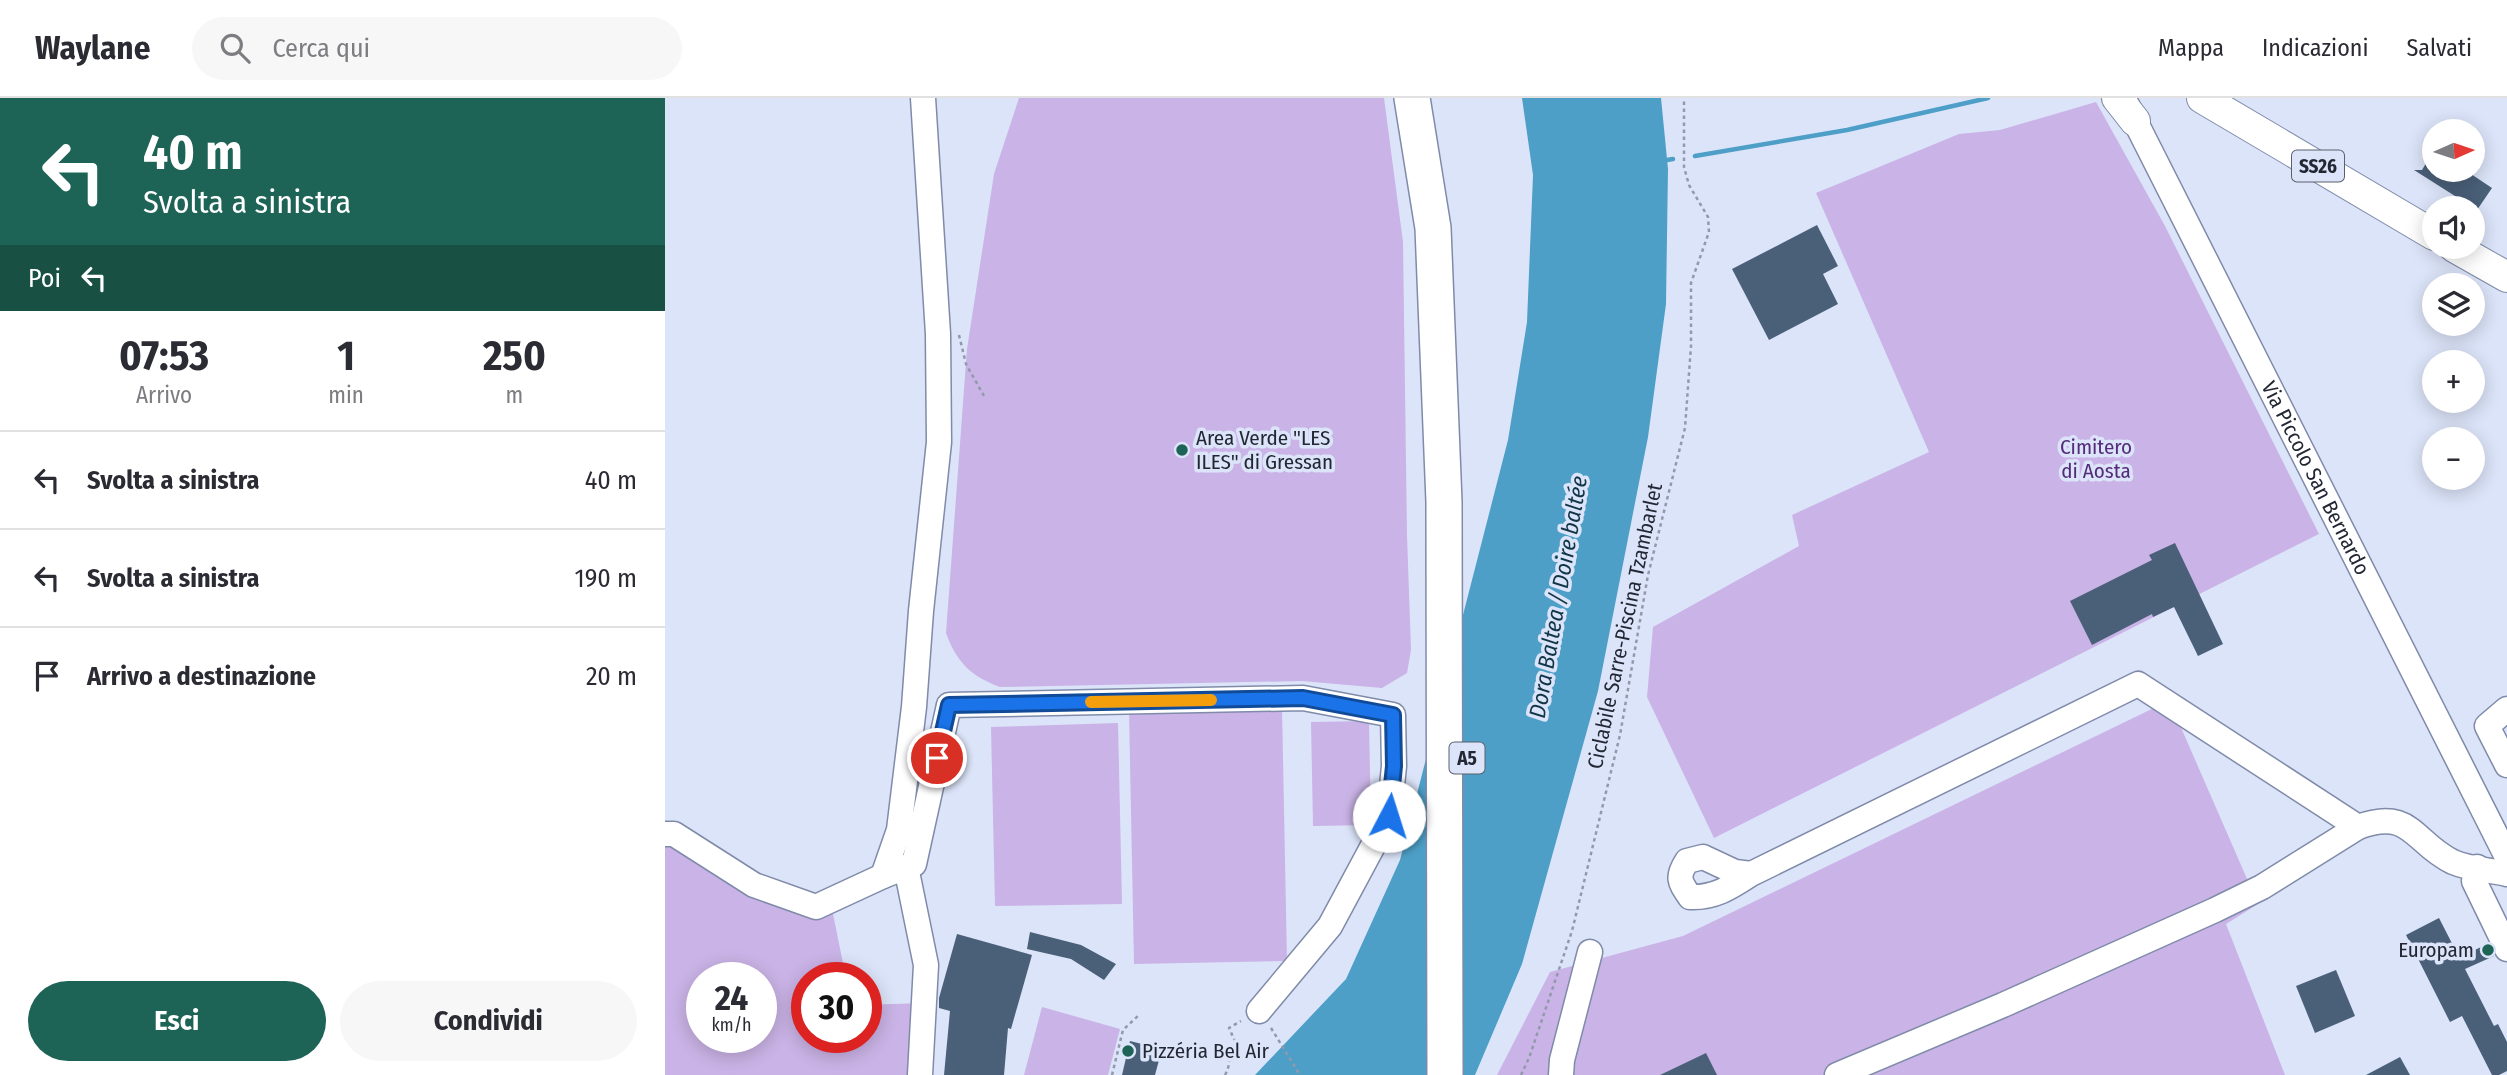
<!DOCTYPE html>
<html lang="it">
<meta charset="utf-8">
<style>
:root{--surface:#fff;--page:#f7f7f7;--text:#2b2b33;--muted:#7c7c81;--line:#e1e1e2;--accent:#1e6456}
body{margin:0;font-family:"Fira Sans Condensed",sans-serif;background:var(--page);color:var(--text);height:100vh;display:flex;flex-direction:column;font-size:26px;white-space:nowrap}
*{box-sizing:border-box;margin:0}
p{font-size:23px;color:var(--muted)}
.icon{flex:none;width:38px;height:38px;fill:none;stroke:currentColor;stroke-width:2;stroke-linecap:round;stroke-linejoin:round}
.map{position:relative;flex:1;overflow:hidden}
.panel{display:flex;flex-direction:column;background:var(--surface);width:665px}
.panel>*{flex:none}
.top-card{background:#1e6456;color:#fff;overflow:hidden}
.needle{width:46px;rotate:87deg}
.fabs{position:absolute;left:1757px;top:21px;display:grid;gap:14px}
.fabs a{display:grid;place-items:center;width:63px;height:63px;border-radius:50%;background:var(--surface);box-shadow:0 4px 18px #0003;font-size:35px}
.speed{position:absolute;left:21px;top:864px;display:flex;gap:14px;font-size:35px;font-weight:700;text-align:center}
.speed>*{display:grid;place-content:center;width:91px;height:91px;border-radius:50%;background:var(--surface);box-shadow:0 4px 18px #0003;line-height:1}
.speed small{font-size:18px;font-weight:400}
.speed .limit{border:10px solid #d22;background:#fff;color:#111}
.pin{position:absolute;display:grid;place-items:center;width:60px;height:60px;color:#fff;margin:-30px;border:4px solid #fff;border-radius:50%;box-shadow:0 2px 7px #0007}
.me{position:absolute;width:77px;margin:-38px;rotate:5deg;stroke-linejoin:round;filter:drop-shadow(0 0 5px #0008)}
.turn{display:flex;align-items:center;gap:24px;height:147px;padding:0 28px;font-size:32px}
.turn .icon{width:91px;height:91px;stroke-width:2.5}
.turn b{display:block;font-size:49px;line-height:60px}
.then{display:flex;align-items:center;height:66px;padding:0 28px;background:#0003;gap:14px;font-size:26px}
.eta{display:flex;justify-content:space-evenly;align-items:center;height:119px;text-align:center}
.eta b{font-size:42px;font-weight:700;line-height:49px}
.primary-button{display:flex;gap:14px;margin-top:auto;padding:14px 28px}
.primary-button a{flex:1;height:80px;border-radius:42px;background:var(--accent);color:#fff;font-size:28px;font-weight:700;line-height:80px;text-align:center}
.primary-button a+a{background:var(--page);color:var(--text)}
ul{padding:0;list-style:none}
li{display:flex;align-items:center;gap:21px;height:98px;padding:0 28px;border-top:2px solid var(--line)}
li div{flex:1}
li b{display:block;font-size:26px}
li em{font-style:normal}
header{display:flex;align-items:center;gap:42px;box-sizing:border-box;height:98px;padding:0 35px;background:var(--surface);border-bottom:2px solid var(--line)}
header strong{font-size:33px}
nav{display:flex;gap:38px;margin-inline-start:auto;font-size:24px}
.search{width:490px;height:63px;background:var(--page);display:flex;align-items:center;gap:18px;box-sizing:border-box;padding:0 24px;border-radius:38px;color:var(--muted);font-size:26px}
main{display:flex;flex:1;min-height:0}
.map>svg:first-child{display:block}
.green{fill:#cab3e6;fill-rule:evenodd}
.water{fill:#4d9fc7}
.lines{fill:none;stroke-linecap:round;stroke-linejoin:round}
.stream{stroke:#4d9fc7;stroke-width:4.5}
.building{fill:#4a6079}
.minor-casing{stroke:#7f8ba9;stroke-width:27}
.major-casing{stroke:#7f8ba9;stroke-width:32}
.highway-casing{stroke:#7f8ba9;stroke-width:38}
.path{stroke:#9299ab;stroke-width:2.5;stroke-dasharray:3.5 3.5;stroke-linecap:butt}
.minor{stroke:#fff;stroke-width:24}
.major{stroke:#fff;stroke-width:30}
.highway{stroke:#fff;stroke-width:35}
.route-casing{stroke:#114b97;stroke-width:18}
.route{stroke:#1a73e8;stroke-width:12}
.slow{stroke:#f59e0b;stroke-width:12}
.poi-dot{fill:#1e6456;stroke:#dce4f9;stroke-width:2.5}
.labels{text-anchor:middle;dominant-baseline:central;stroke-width:7;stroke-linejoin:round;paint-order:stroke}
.shield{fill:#dce4f9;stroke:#5a606e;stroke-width:2}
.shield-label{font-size:19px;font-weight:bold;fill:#222733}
.poi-label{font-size:21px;fill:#222733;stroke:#dce4f9;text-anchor:start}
.park-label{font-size:21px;fill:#552c7a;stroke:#dce4f9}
.street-label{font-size:21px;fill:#222733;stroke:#dce4f9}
.water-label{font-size:23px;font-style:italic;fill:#103546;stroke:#dce4f9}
</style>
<header>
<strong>Waylane</strong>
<div class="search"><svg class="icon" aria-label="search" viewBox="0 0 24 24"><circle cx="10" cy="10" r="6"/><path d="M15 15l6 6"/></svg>Cerca qui</div>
<nav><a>Mappa</a><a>Indicazioni</a><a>Salvati</a></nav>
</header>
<main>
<section class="panel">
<div class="top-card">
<div class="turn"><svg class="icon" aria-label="left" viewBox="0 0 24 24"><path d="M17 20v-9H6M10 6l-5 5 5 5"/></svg><div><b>40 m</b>Svolta a sinistra</div></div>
<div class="then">Poi<svg class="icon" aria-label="left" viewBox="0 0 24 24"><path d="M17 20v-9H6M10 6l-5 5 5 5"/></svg></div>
</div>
<div class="eta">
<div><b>07:53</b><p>Arrivo</p></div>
<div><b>1</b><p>min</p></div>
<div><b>250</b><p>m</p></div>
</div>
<ul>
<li><svg class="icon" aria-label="left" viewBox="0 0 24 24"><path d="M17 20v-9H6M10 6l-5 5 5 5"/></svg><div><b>Svolta a sinistra</b></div><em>40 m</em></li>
<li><svg class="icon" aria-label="left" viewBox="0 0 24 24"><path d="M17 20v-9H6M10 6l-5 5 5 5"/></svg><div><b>Svolta a sinistra</b></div><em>190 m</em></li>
<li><svg class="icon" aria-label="arrive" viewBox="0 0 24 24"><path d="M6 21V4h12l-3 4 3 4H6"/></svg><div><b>Arrivo a destinazione</b></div><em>20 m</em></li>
</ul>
<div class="primary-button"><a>Esci</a><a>Condividi</a></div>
</section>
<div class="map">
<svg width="1842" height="977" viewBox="0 0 1842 977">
<rect width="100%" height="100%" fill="#dce4f9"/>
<g class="green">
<path d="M354,0h365l19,144 4,293 4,115 -4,23 -25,15 -80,-7 -302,6c-29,-11 -43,-24 -54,-54l21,-284 27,-175z"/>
<polygon points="1431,4 1500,128 1654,436 1049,740 982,599 988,529 1134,448 1127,417 1264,354 1151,95 1294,36 1335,32"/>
<polygon points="1493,608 1511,618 1593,806 1561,826 1620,977 832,977 885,874 1018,838"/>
<polygon points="617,609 622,863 469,866 464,613"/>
<polygon points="704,623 706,727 648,728 646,624"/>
<polygon points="453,625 457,806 330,808 326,629"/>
<path d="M0,742l167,69 14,69h-39v60h59v-33l55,-2 -5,72h-251zM37,880h59v60h-59z"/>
<polygon points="377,909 455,931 443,977 359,977"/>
</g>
<polygon class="water" points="857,0 996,0 1003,71 1001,206 983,339 933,593 857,866 810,977 590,977 681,881 735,762 843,342 862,224 868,77"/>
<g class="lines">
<g class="stream">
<polyline points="1030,58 1182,32 1323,0"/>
<polyline points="1002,62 1008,61"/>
</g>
</g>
<g class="building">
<polygon points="1769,52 1769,72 1800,72 1827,90 1812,112 1749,72 1757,72"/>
<polygon points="1152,127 1173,168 1158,176 1173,206 1104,242 1067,171"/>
<polygon points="1510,445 1558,546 1533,558 1509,509 1488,519 1487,516 1427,547 1405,503 1487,462 1484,457"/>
<polygon points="1774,820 1794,859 1823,846 1829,858 1800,871 1829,928 1833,926 1842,944 1842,973 1834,977 1827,977 1797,918 1785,924 1741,837"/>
<polygon points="365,834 416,847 451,866 439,882 406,861 362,851"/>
<polygon points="292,836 367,857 346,931 343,930 339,977 279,977 285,913 274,910 274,900"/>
<polygon points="1671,872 1690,918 1650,935 1631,888"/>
<polygon points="465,943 497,951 490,977 457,977"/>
<polygon points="1041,955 1052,977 995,977"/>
<polygon points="1735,959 1745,977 1701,977"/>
</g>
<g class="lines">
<g class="minor-casing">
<g id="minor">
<path id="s1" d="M1462,7l380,752"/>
<polyline points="1842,611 1822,628 1842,667"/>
<polyline points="0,736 9,736 89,787 151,809 218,778 234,732 249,609 256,513 274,344 273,236 258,0"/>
<polyline points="241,769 261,867 255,977"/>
<polyline points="1812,769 1809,783 1842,851"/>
<path d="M1086,776l-16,-2 -32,-15 -16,4c-11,17 -7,21 3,36 25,1 41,-10 61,-23l387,-190 220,143"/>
<polyline points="218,778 249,766 284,607 638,600 728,617 729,668 724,718 665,828 594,913"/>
<polyline points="896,977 897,962 925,854"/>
<path d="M1172,977l166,-70 212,-95 47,-23 96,-60c54,-20 55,16 95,35 16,7 37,8 54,12"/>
</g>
</g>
<g class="major-casing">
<g id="major">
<polyline points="1452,0 1470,23"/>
<polyline points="1537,0 1769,137"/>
<polyline points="1789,149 1842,179"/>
</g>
</g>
<g class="highway-casing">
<polyline id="highway" points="747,0 768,130 779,404 780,977"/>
</g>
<g class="path">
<polyline points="294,237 301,266 319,298"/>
<polyline points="606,930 635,977"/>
<polyline points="447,977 458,932 475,916"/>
<path d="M560,977c8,-14 1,-25 10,-34l-6,-13 12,-7"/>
<polyline points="856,977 864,960 907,833 920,780 955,637 983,477 1020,330 1026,248 1026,185 1044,134 1043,119 1024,87 1019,69 1019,0"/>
</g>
<use href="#minor" class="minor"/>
<use href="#major" class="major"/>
<use href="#highway" class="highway"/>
</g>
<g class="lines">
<g class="route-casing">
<polyline id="route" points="272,660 284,607 638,600 728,617 729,668 724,718"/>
</g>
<use href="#route" class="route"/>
<polyline class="slow" points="426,604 546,602"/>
</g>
<g class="poi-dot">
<circle cx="517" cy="352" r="7"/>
<circle cx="1823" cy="852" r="7"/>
<circle cx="463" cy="953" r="7"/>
</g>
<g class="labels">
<g class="shield">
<rect x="1627" y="52.5" width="52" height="31" rx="5"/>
<rect x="784.5" y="644.5" width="35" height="31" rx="5"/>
</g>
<g class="shield-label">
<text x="1653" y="68">SS26</text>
<text x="802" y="660">A5</text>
</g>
<g class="poi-label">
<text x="531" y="340">Area Verde "LES<tspan x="531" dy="24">ILES" di Gressan</tspan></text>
<text x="1809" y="852" text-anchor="end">Europam</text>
<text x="477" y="953">Pizzéria Bel Air</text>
</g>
<g class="park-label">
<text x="1431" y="349">Cimitero<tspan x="1431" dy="24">di Aosta</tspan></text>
</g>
<g class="street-label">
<text stroke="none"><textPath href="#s1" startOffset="418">Via Piccolo San Bernardo</textPath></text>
<text transform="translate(960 528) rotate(-78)">Ciclabile Sarre-Piscina Tzambarlet</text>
</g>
<g class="water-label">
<text transform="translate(893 499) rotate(-80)">Dora Baltea / Doire baltée</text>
</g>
</g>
</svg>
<div class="fabs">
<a><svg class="needle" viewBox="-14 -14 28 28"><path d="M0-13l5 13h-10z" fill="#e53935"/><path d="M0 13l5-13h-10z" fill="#7c7c81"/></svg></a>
<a><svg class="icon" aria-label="sound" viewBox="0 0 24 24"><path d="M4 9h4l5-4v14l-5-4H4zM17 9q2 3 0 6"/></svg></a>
<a><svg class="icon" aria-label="layers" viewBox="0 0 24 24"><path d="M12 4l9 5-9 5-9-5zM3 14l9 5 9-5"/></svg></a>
<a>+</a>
<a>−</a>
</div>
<div class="speed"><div>24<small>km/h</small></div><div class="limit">30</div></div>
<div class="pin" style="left:272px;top:660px;background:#d93025"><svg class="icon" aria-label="arrive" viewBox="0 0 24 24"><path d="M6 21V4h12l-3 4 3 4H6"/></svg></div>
<svg class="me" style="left:724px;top:718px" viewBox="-20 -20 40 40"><circle r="19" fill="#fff"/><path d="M0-13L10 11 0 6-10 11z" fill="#1a73e8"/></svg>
</div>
</main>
